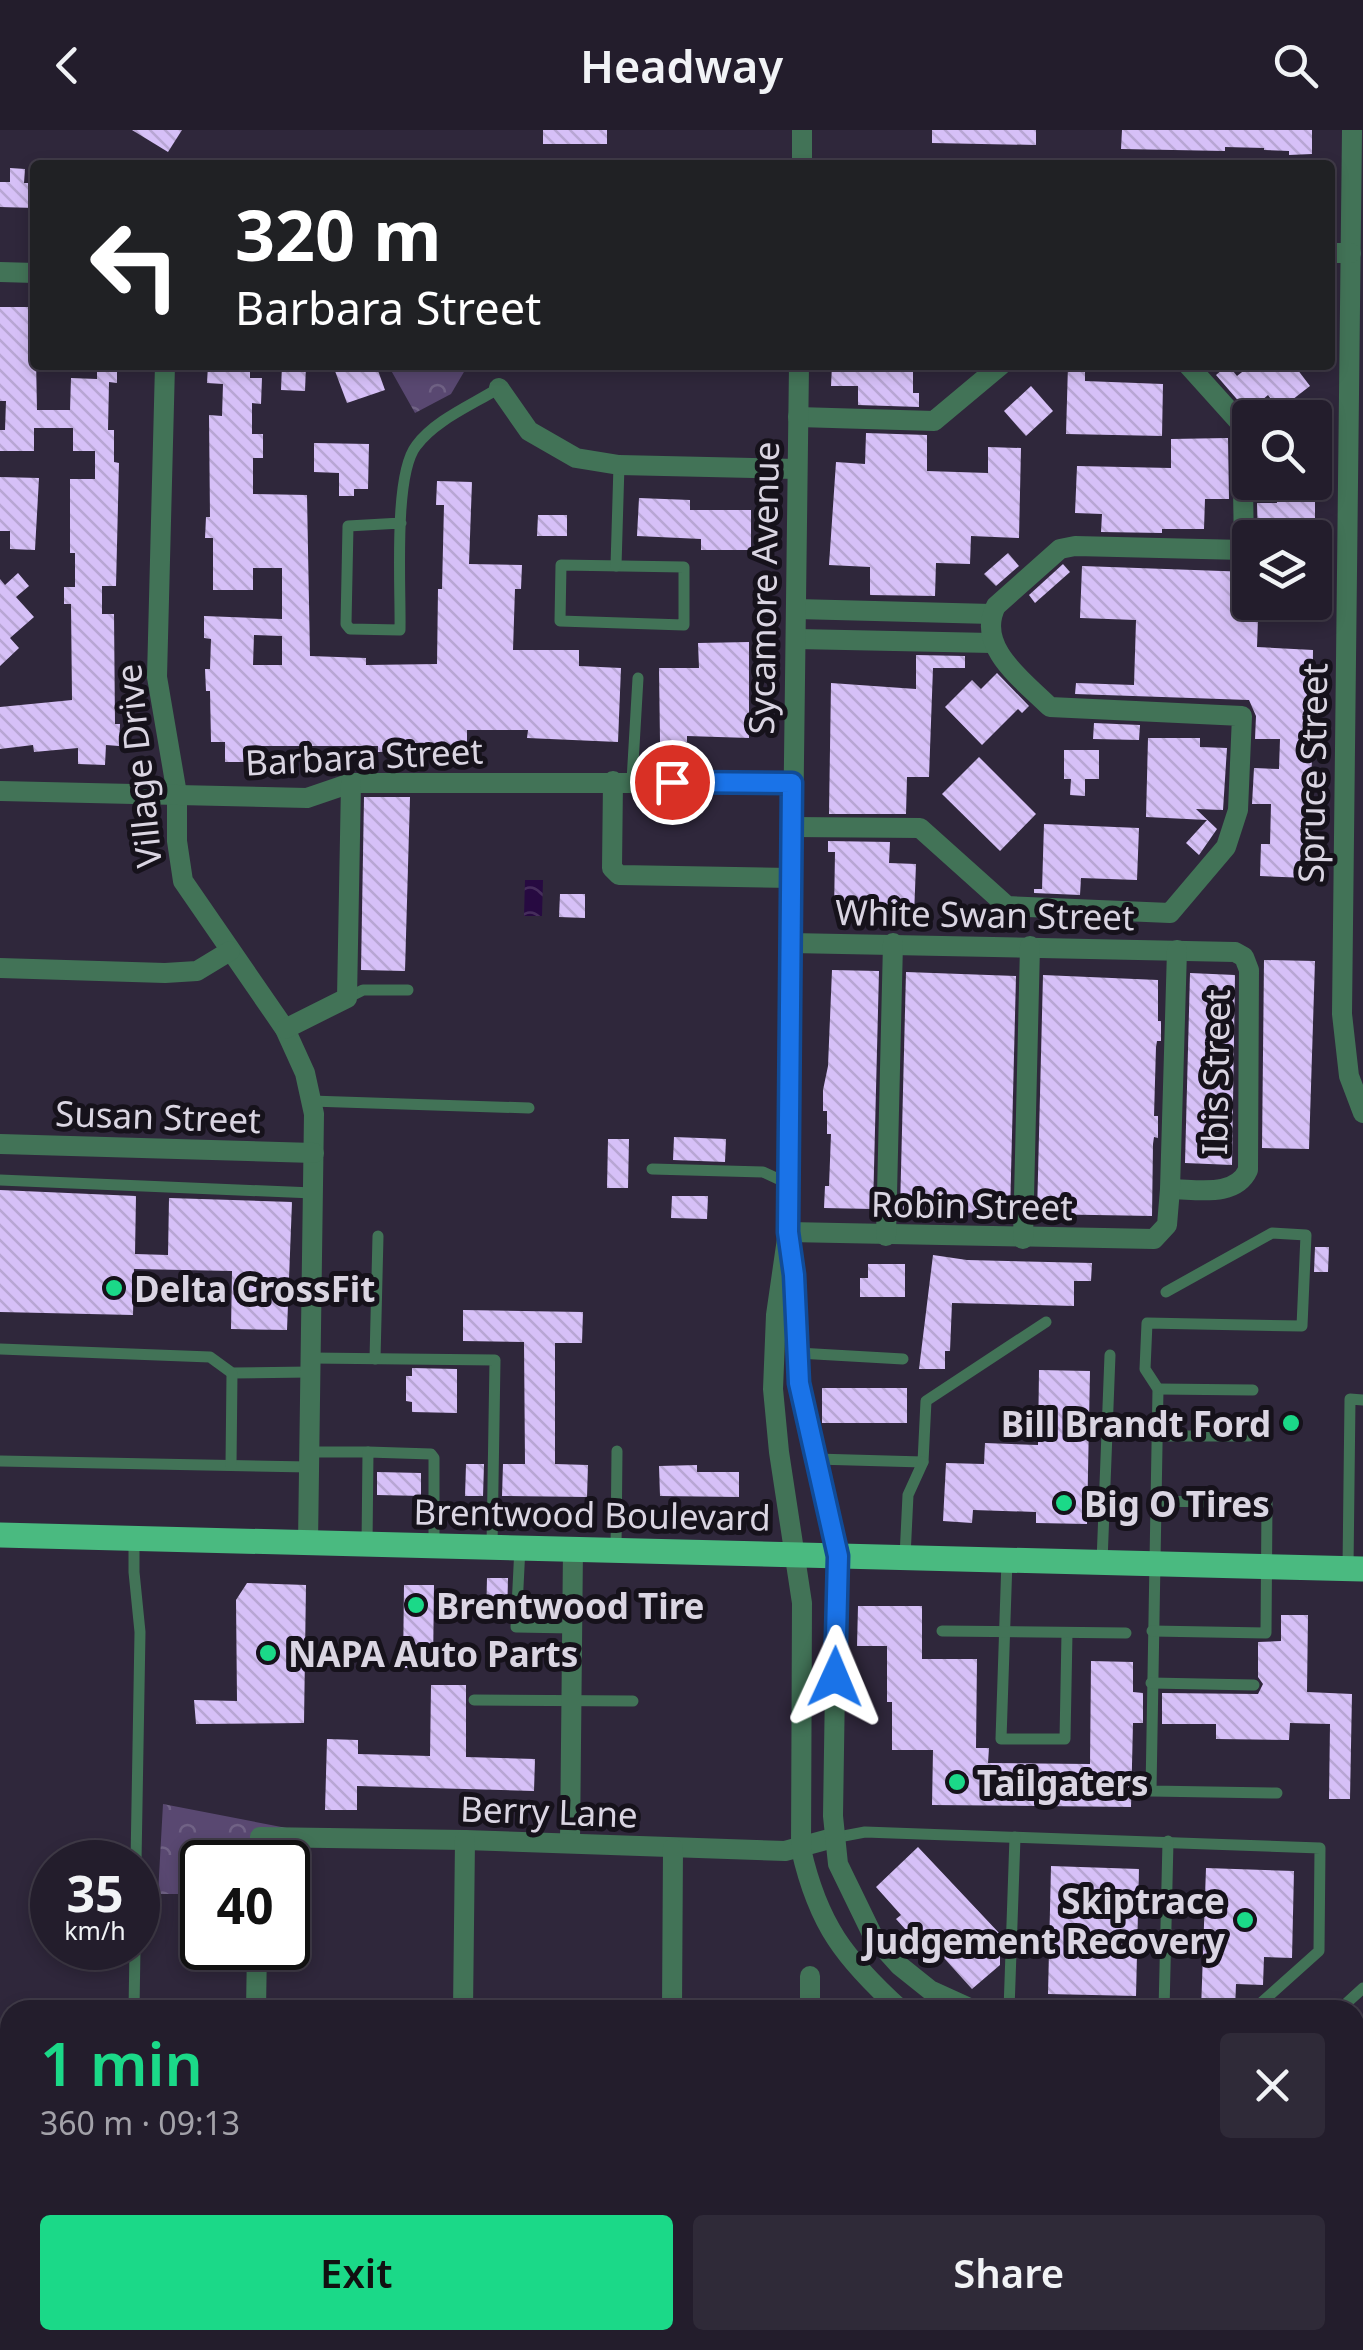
<!DOCTYPE html>
<meta charset="utf-8">
<style>
:root{--surface:#231d2c;--page:#2f2a38;--text:#f1f3f6;--muted:#a3a2a9;--line:#403b48;--accent:#1bd988}
body{margin:0;font-family:"Noto Sans",sans-serif;background:var(--page);color:var(--text);height:100vh;display:flex;flex-direction:column;font-size:38px;white-space:nowrap}
*{box-sizing:border-box;margin:0}
p{font-size:32px;color:var(--muted)}
.icon{flex:none;width:55px;height:55px;fill:none;stroke:currentColor;stroke-width:2;stroke-linecap:round;stroke-linejoin:round}
.map{position:relative;flex:1;overflow:hidden}
.sheet{position:absolute;left:0px;top:1870px;width:1365px;height:350px;display:flex;flex-direction:column;background:var(--surface);border-radius:30px 30px 0 0;box-shadow:0 5px 15px #0003,0 0 0 2px var(--line)}
.sheet>*{flex:none}
.guide{position:absolute;left:30px;top:30px;width:1305px;height:210px;border-radius:10px;box-shadow:0 5px 15px #0003,0 0 0 2px var(--line);background:#202124;color:#fff;overflow:hidden}
.controls{position:absolute;left:1232px;top:270px;display:grid;gap:20px}
.controls a{display:grid;place-items:center;width:100px;height:100px;border-radius:10px;background:var(--surface);box-shadow:0 5px 15px #0003,0 0 0 2px var(--line);font-size:50px}
.speed{position:absolute;left:30px;top:1710px;display:flex;gap:20px;font-size:50px;font-weight:700;text-align:center}
.speed>*{display:grid;place-content:center;width:130px;height:130px;border-radius:50%;background:var(--surface);box-shadow:0 5px 15px #0003,0 0 0 2px var(--line);line-height:1}
.speed small{font-size:25px;font-weight:400}
.speed .limit{border:5px solid #111;border-radius:15px;background:#fff;color:#111}
.pin{position:absolute;display:grid;place-items:center;width:85px;height:85px;color:#fff;margin:-42px;border:5px solid #fff;border-radius:50%;box-shadow:0 2px 10px #0007}
.me{position:absolute;width:110px;margin:-55px;rotate:1deg;stroke-linejoin:round;filter:drop-shadow(0 0 8px #0008)}
.turn{display:flex;align-items:center;gap:35px;height:210px;padding:0 40px;font-size:45px}
.turn .icon{width:130px;height:130px;stroke-width:2.5}
.turn b{display:block;font-size:70px;line-height:85px}
.round{display:grid;place-items:center;flex:none;width:105px;height:105px;border-radius:10px;background:var(--page)}
.summary{display:flex;align-items:center;justify-content:space-between;height:170px;padding:0 40px}
h1{font-size:60px;font-weight:600;line-height:75px;color:var(--accent)}
.primary-button{display:flex;gap:20px;margin-top:auto;padding:20px 40px}
.primary-button a{flex:1;height:115px;border-radius:10px;background:var(--accent);color:#111;font-size:40px;font-weight:600;line-height:115px;text-align:center}
.primary-button a+a{background:var(--page);color:var(--text)}
header{display:flex;justify-content:space-between;align-items:center;height:130px;padding:0 40px;background:var(--surface);font-size:45px;font-weight:600}
.map>svg:first-child{display:block}
.park{fill:url(#park-crowns)}
.water{fill:url(#water-waves)}
.building{fill:url(#building-back-hatch);fill-rule:evenodd}
.lines{fill:none;stroke-linecap:round;stroke-linejoin:round}
.service{stroke:#427357;stroke-width:11}
.minor{stroke:#427357;stroke-width:20}
.tertiary{stroke:#427357;stroke-width:20}
.primary{stroke:#4aba80;stroke-width:25}
.route-casing{stroke:#114b97;stroke-width:25}
.route{stroke:#1a73e8;stroke-width:18}
.poi-dot{fill:#1bd988;stroke:#16121b;stroke-width:4}
.labels{text-anchor:middle;dominant-baseline:central;stroke-width:10;stroke-linejoin:round;paint-order:stroke}
.street-label{font-size:35px;fill:#dad5e2;stroke:#16121b}
.poi-label{font-size:35px;font-weight:bold;fill:#dad5e2;stroke:#16121b;text-anchor:start}
</style>
<header><svg class="icon" aria-label="back" viewBox="0 0 24 24"><path d="M15 5l-7 7 7 7"/></svg>Headway<svg class="icon" aria-label="search" viewBox="0 0 24 24"><circle cx="10" cy="10" r="6"/><path d="M15 15l6 6"/></svg></header>
<div class="map">
<svg width="1363" height="2220" viewBox="0 0 1363 2220">
<defs>
<pattern id="park-crowns" width="20" height="18" patternUnits="userSpaceOnUse" patternTransform="scale(2.5)"><rect width="20" height="18" fill="#594871"/><path d="M2 6a3 3 0 1 1 6 0M12 15a3 3 0 1 1 6 0" fill="none" stroke="#706285"/></pattern>
<pattern id="water-waves" width="16" height="10" patternUnits="userSpaceOnUse" patternTransform="scale(2.5)"><rect width="16" height="10" fill="#270a41"/><path d="M0 5q4-4 8 0t8 0" fill="none" stroke="#462d5c"/></pattern>
<pattern id="building-back-hatch" width="6" height="6" patternUnits="userSpaceOnUse" patternTransform="scale(2.5)"><rect width="6" height="6" fill="#d6c0f7"/><path d="M-1 5l2 2M0 0l6 6M5-1l2 2" fill="none" stroke="#b8a6d3"/></pattern>
</defs>
<rect width="100%" height="100%" fill="#2f273b"/>
<g class="park">
<polygon points="388,235 468,235 451,264 415,283"/>
<polygon points="163,1674 297,1700 281,1699 251,1732 202,1732 202,1764 158,1764"/>
</g>
<polygon class="water" points="525,750 543,750 542,786 524,786"/>
<g class="building">
<polygon points="132,0 182,0 168,22"/>
<rect x="543" y="0" width="64" height="14"/>
<polygon points="932,0 1036,0 1036,15 932,13"/>
<polygon points="1122,0 1312,0 1312,24 1289,25 1289,21 1264,20 1264,18 1225,17 1225,21 1121,19"/>
<polygon points="10,38 25,39 24,53 35,53 35,78 0,77 0,52 10,52"/>
<polygon points="0,177 35,177 37,280 70,280 71,248 97,249 97,235 117,235 117,253 109,252 108,300 114,300 114,332 119,333 116,456 102,456 102,484 114,484 115,594 120,594 119,616 106,615 105,635 78,634 78,618 34,622 33,615 0,619 0,577 72,570 71,474 64,474 64,457 75,457 75,423 70,423 70,349 95,349 95,321 73,321 73,298 34,298 34,321 0,321 0,300 5,300 6,271 0,271"/>
<path d="M208,235h42v13h12l-1,26 -9,-1v31h11v24h-10v36l54,1 3,161 56,2v7l71,-1 1,-75h4l2,-84h-8l1,-24 35,1 -3,82 53,1 -1,24h-6l-2,61h66v16l42,2 -3,74 -91,-4 1,-8h-61v19l-89,3v-6h-125v16h-28v-20h-14l-1,-51h-4l-1,-22h5l1,-30 -7,-1v-22l78,3v-51h-29v22h-40v-52h-8l1,-21h4l-1,-102 13,1 1,-32 -16,-1zM254,505l28,1v29h-29z"/>
<polygon points="282,235 306,235 305,261 281,260"/>
<polygon points="351,235 376,235 385,260 347,273 335,241"/>
<polygon points="832,235 913,235 913,263 919,263 919,277 858,275 858,256 831,256"/>
<polygon points="1068,235 1085,235 1085,251 1163,254 1162,306 1066,304"/>
<polygon points="1228,235 1237,246 1251,235 1294,235 1310,256 1279,280 1268,265 1248,282 1216,245"/>
<polygon points="1031,256 1053,281 1026,306 1004,281"/>
<polygon points="866,303 927,305 927,341 988,343 988,317 1021,318 1019,408 971,406 970,434 936,433 935,466 870,465 870,437 829,435 836,332 865,334"/>
<polygon points="1228,308 1229,369 1205,369 1204,399 1162,399 1162,403 1101,402 1102,384 1075,383 1077,336 1171,338 1171,309"/>
<polygon points="314,313 369,314 368,359 354,359 354,366 339,366 339,343 314,342"/>
<polygon points="0,347 39,348 35,420 10,419 10,401 0,401"/>
<polygon points="1277,366 1315,366 1315,408 1258,408 1257,373 1277,373"/>
<polygon points="639,368 690,370 690,380 751,380 751,420 701,420 701,409 637,406"/>
<polygon points="538,385 567,385 567,406 537,406"/>
<polygon points="1008,423 1019,436 996,456 984,444"/>
<polygon points="1063,434 1070,442 1035,473 1029,465"/>
<polygon points="1082,436 1250,442 1250,472 1314,472 1313,491 1258,489 1257,517 1313,520 1311,701 1307,748 1260,746 1261,714 1270,714 1271,674 1252,674 1254,638 1279,639 1280,609 1255,609 1256,586 1249,570 1075,564 1076,553 1134,555 1136,490 1080,488"/>
<polygon points="18,443 29,456 16,467 34,487 10,508 19,518 0,536 0,449 5,455"/>
<polygon points="749,512 749,608 687,606 687,612 660,612 659,538 699,538 698,513"/>
<polygon points="916,525 965,526 965,538 933,538 929,647 907,647 906,684 829,684 831,553 916,559"/>
<polygon points="997,543 1029,576 1022,583 1018,579 982,615 945,577 972,550 981,559"/>
<polygon points="1094,593 1140,595 1139,610 1093,609"/>
<polygon points="1148,608 1200,608 1200,617 1227,618 1223,680 1196,679 1217,699 1199,725 1186,713 1207,690 1146,687"/>
<polygon points="1064,620 1099,620 1099,649 1085,649 1085,666 1070,665 1071,649 1064,649"/>
<polygon points="979,627 1036,684 1000,721 942,664"/>
<polygon points="364,667 410,667 405,841 361,840"/>
<polygon points="1044,694 1139,698 1137,750 1081,748 1080,765 1034,763 1034,759 1042,759"/>
<polygon points="828,711 890,712 889,733 916,734 914,786 834,783 835,722 828,722"/>
<polygon points="560,764 585,764 585,788 559,787"/>
<polygon points="1264,830 1315,831 1309,1019 1262,1018"/>
<polygon points="832,840 879,841 873,1079 824,1078 825,1056 829,1056 831,1004 827,1004 827,981 823,981 823,960 828,936"/>
<polygon points="906,842 1016,846 1010,1084 900,1080"/>
<polygon points="1190,843 1235,845 1232,1035 1185,1033"/>
<polygon points="1043,845 1158,850 1158,891 1161,891 1161,911 1157,911 1156,917 1154,986 1158,986 1158,1008 1154,1007 1153,1014 1152,1086 1037,1084"/>
<polygon points="674,1007 726,1009 725,1032 673,1030"/>
<polygon points="608,1009 629,1009 628,1058 607,1058"/>
<polygon points="0,1060 136,1066 135,1124 168,1125 169,1068 292,1072 287,1200 231,1199 232,1141 134,1139 133,1185 0,1182"/>
<polygon points="672,1066 708,1066 707,1089 671,1088"/>
<polygon points="1315,1117 1329,1117 1328,1142 1314,1142"/>
<polygon points="933,1125 967,1130 1092,1133 1091,1151 1074,1151 1074,1176 952,1173 950,1221 945,1221 945,1239 919,1239"/>
<polygon points="868,1134 905,1134 905,1167 860,1167 860,1148 868,1148"/>
<polygon points="463,1180 583,1182 582,1213 555,1213 555,1334 588,1335 587,1367 502,1366 503,1334 525,1334 524,1212 463,1211"/>
<polygon points="412,1238 457,1239 457,1283 412,1282 412,1272 406,1271 406,1246 412,1246"/>
<polygon points="1039,1240 1090,1241 1087,1394 1036,1393 1036,1382 973,1380 972,1393 943,1391 946,1333 984,1334 985,1313 1038,1315"/>
<rect x="822" y="1258" width="85" height="35"/>
<polygon points="466,1334 484,1334 483,1366 465,1366"/>
<polygon points="697,1335 697,1342 739,1342 739,1367 660,1366 659,1336"/>
<polygon points="377,1342 421,1343 421,1366 377,1365"/>
<polygon points="487,1448 508,1448 507,1490 486,1489"/>
<polygon points="247,1453 306,1455 304,1593 196,1594 194,1570 237,1571 236,1470"/>
<polygon points="404,1455 434,1455 433,1538 403,1538"/>
<polygon points="858,1476 922,1476 922,1529 977,1529 976,1618 989,1618 988,1633 1090,1634 1091,1531 1133,1532 1133,1562 1143,1563 1143,1593 1133,1593 1131,1677 932,1675 933,1620 892,1620 892,1572 887,1572 887,1516 857,1516"/>
<polygon points="1281,1485 1308,1485 1307,1562 1352,1564 1350,1669 1329,1669 1330,1594 1290,1593 1289,1610 1216,1609 1216,1594 1162,1594 1162,1563 1258,1564 1263,1554 1258,1547 1258,1512 1281,1511"/>
<polygon points="431,1555 466,1555 466,1627 535,1629 534,1661 357,1656 357,1680 325,1680 327,1609 358,1610 358,1624 430,1626"/>
<polygon points="918,1717 1000,1804 1000,1835 972,1859 935,1818 928,1824 896,1789 901,1785 876,1757"/>
<polygon points="1051,1736 1139,1739 1136,1866 1048,1864"/>
<polygon points="1206,1738 1294,1741 1292,1828 1264,1827 1263,1855 1236,1854 1235,1880 1201,1880"/>
</g>
<g class="lines">
<g class="service">
<path d="M401,393l-53,3 -2,98 4,5 50,1c1,-40 -7,-154 16,-184 19,-26 56,-41 83,-58"/>
<polygon points="561,435 684,437 684,495 560,491"/>
<polyline points="616,436 619,335"/>
<polyline points="632,651 638,548"/>
<polyline points="347,868 363,860 408,860"/>
<polyline points="311,971 529,978"/>
<polyline points="652,1039 763,1042 789,1054"/>
<polyline points="0,1050 313,1063"/>
<polyline points="1166,1162 1272,1103 1306,1105 1302,1196 1147,1193 1145,1239 1158,1259 1151,1661 1277,1663"/>
<polyline points="0,1219 210,1227 232,1243 310,1242"/>
<polyline points="798,1223 903,1229"/>
<polyline points="311,1228 495,1230 492,1416"/>
<polyline points="375,1229 378,1106"/>
<polyline points="1158,1259 1253,1260"/>
<polyline points="1157,1306 1249,1306"/>
<polyline points="309,1322 368,1322"/>
<polyline points="816,1329 923,1332 926,1271 1046,1192"/>
<polyline points="0,1331 309,1337"/>
<polyline points="231,1335 232,1243"/>
<polyline points="134,1409 134,1442 140,1502 136,1732"/>
<polyline points="367,1415 368,1322 431,1324 434,1328 434,1416"/>
<polyline points="520,1417 516,1497 572,1498"/>
<polyline points="616,1419 617,1321"/>
<polyline points="905,1427 908,1365 923,1332"/>
<polyline points="1007,1430 1001,1609 1065,1609 1067,1503"/>
<polyline points="1102,1432 1110,1225"/>
<polyline points="1348,1438 1350,1269 1363,1270"/>
<polyline points="942,1501 1126,1503"/>
<polyline points="1152,1501 1266,1503 1267,1373 1155,1371"/>
<polyline points="1151,1553 1254,1555"/>
<polyline points="474,1570 633,1571"/>
<polyline points="833,1708 865,1702 1320,1718 1319,1821 1253,1880"/>
<polyline points="134,1880 135,1818"/>
<polyline points="1009,1880 1015,1707"/>
<polyline points="1164,1880 1168,1711"/>
<polyline points="1339,1880 1363,1858"/>
<polyline points="128,2220 128,2210"/>
</g>
<g class="minor">
<polyline points="1352,0 1342,884 1349,946 1363,983"/>
<polyline points="1330,123 1351,123"/>
<polyline points="0,142 35,143"/>
<polyline points="165,235 157,547 177,664 177,711 183,751 285,899 305,943 314,984 308,1413"/>
<polyline points="499,258 529,301 576,328 619,335 797,339"/>
<polyline points="798,287 934,291 1001,235"/>
<polyline points="796,479 992,484"/>
<polyline points="796,509 992,513"/>
<polyline points="613,651 612,738 619,745 791,748"/>
<polyline points="0,661 307,668 351,653 792,653"/>
<path d="M793,697l127,1 87,78 163,7 56,-66 12,-37 4,-94 -192,-9c-26,-26 -75,-60 -54,-101l64,-57 15,-3 169,4 -2,-125 -54,-60"/>
<path d="M791,813l444,9 9,5 5,13 -1,200c-13,28 -51,19 -78,19"/>
<polyline points="0,838 165,843 197,841 230,821"/>
<polyline points="285,899 347,868 351,653"/>
<polyline points="0,1014 314,1023"/>
<polyline points="788,1102 1154,1109 1167,1095 1170,1059 1177,820"/>
<polyline points="886,1106 893,813"/>
<polyline points="1023,1109 1030,816"/>
<polyline points="570,1712 573,1418"/>
<polyline points="259,1732 260,1707 465,1710 785,1721 833,1708"/>
<polyline points="810,1846 810,1880"/>
<polyline points="256,1880 257,1818"/>
<polyline points="463,1880 465,1710"/>
<polyline points="672,1880 673,1718"/>
<polyline points="248,2220 249,2210"/>
<polyline points="459,2220 459,2210"/>
<polyline points="670,2220 670,2210"/>
<polyline points="809,2220 809,2210"/>
<polyline points="1074,2220 1076,2210"/>
</g>
<g class="tertiary">
<polyline points="802,35 802,0"/>
<path d="M799,235l-11,867 -12,83 -3,74 6,63 23,151 -1,246c17,76 44,110 100,161"/>
<polyline points="792,1129 799,1253 837,1426 833,1686 838,1734 873,1806 900,1836 930,1860 974,1880"/>
<polyline points="1355,2066 1363,2096"/>
<polyline points="1355,2178 1363,2197"/>
<polyline points="1194,2220 1200,2210"/>
<polyline points="1233,2220 1241,2210"/>
</g>
<polyline class="primary" points="0,1405 1363,1439"/>
</g>
<g class="lines">
<g class="route-casing">
<polyline id="route" points="672,652 792,653 788,1102 794,1145 799,1253 838,1426 835,1547"/>
</g>
<use href="#route" class="route"/>
</g>
<g class="poi-dot">
<circle cx="114" cy="1158" r="10"/>
<circle cx="1291" cy="1293" r="10"/>
<circle cx="1064" cy="1373" r="10"/>
<circle cx="416" cy="1475" r="10"/>
<circle cx="268" cy="1523" r="10"/>
<circle cx="957" cy="1652" r="10"/>
<circle cx="1245" cy="1790" r="10"/>
</g>
<g class="labels">
<g class="street-label">
<text transform="translate(763 458) rotate(-89)">Sycamore Avenue</text>
<text transform="translate(364 626) rotate(-3)">Barbara Street</text>
<text transform="translate(138 636) rotate(-96)">Village Drive</text>
<text transform="translate(1312 643) rotate(-89)">Spruce Street</text>
<text transform="translate(985 784) rotate(1)">White Swan Street</text>
<text transform="translate(1215 942) rotate(-89)">Ibis Street</text>
<text transform="translate(158 986) rotate(2)">Susan Street</text>
<text transform="translate(972 1075) rotate(1)">Robin Street</text>
<text transform="translate(592 1384) rotate(1)">Brentwood Boulevard</text>
<text transform="translate(549 1681) rotate(2)">Berry Lane</text>
</g>
<g class="poi-label">
<text x="134" y="1158">Delta CrossFit</text>
<text x="1271" y="1293" text-anchor="end">Bill Brandt Ford</text>
<text x="1084" y="1373">Big O Tires</text>
<text x="436" y="1475">Brentwood Tire</text>
<text x="288" y="1523">NAPA Auto Parts</text>
<text x="977" y="1652">Tailgaters</text>
<text x="1225" y="1770" text-anchor="end">Skiptrace<tspan x="1225" dy="40">Judgement Recovery</tspan></text>
</g>
</g>
</svg>
<div class="controls">
<a><svg class="icon" aria-label="search" viewBox="0 0 24 24"><circle cx="10" cy="10" r="6"/><path d="M15 15l6 6"/></svg></a>
<a><svg class="icon" aria-label="layers" viewBox="0 0 24 24"><path d="M12 4l9 5-9 5-9-5zM3 14l9 5 9-5"/></svg></a>
</div>
<div class="speed"><div>35<small>km/h</small></div><div class="limit">40</div></div>
<div class="pin" style="left:672px;top:652px;background:#d93025"><svg class="icon" aria-label="arrive" viewBox="0 0 24 24"><path d="M6 21V4h12l-3 4 3 4H6"/></svg></div>
<svg class="me" style="left:835px;top:1547px" viewBox="-20 -20 40 40"><path d="M0-17L14 15 0 8-14 15z" fill="#1a73e8" stroke="#fff" stroke-width="4"/></svg>
<div class="guide">
<div class="turn"><svg class="icon" aria-label="left" viewBox="0 0 24 24"><path d="M17 20v-9H6M10 6l-5 5 5 5"/></svg><div><b>320 m</b>Barbara Street</div></div>
</div>
<section class="sheet">
<div class="summary"><div><h1>1 min</h1><p>360 m · 09:13</p></div><a class="round"><svg class="icon" aria-label="close" viewBox="0 0 24 24"><path d="M6 6l12 12M18 6L6 18"/></svg></a></div>
<div class="primary-button"><a>Exit</a><a>Share</a></div>
</section>
</div>
